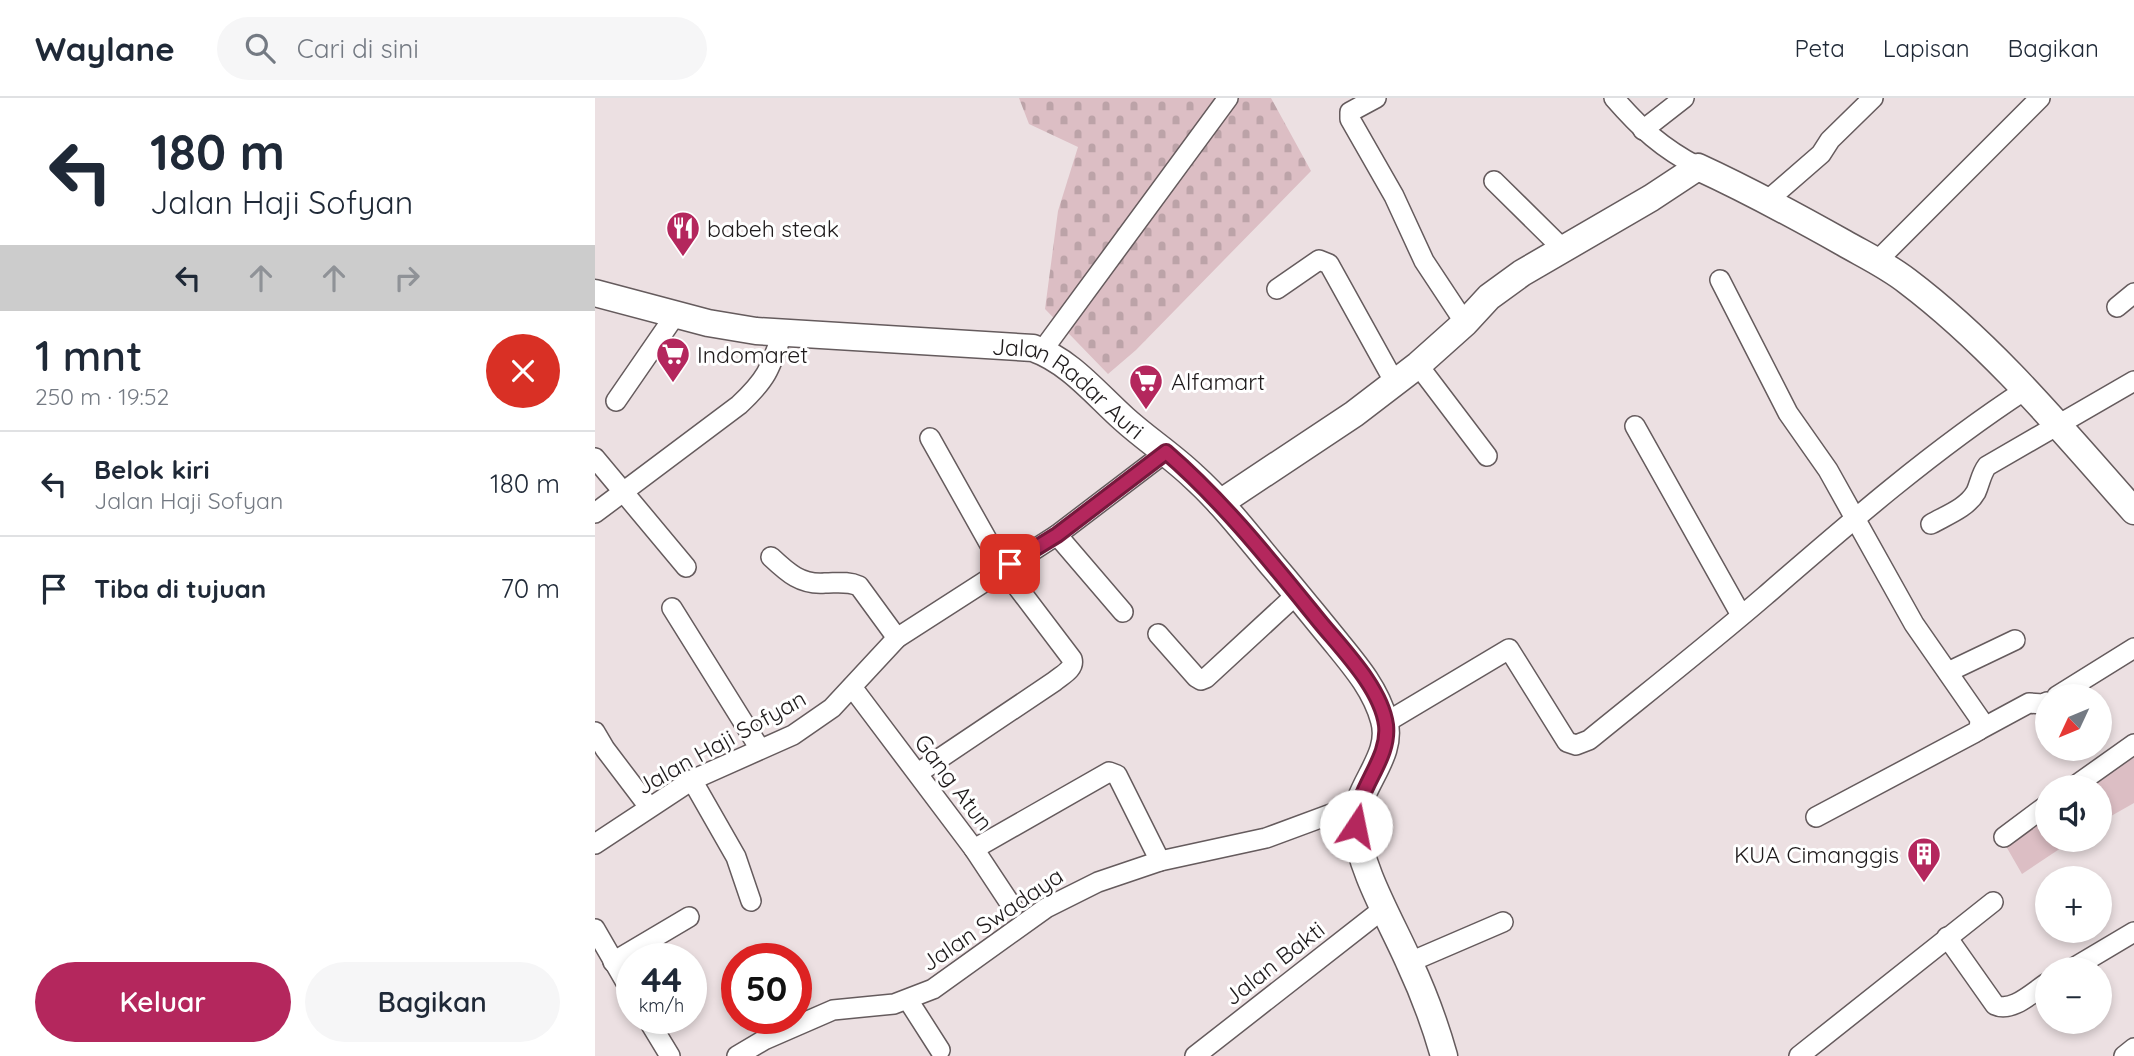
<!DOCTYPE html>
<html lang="id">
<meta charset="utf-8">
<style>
:root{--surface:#fff;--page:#f6f6f7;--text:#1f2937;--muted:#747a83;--line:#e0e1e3;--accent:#b4275d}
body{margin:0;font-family:Quicksand,sans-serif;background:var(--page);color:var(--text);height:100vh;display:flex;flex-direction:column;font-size:26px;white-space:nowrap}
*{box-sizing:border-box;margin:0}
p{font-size:23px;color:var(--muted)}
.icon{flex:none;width:38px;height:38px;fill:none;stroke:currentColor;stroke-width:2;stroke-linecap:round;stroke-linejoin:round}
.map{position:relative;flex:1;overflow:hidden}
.drawer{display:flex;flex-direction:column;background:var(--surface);width:595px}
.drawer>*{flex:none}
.hud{background:#fff;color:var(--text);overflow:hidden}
.needle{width:46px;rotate:226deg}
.tools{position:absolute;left:1440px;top:586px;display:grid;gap:14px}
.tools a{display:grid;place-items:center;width:77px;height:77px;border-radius:50%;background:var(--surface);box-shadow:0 4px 10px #0003;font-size:35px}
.speed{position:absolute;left:21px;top:845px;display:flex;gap:14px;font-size:35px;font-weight:700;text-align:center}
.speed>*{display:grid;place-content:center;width:91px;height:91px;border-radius:50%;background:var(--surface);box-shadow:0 4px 10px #0003;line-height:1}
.speed small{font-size:18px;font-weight:400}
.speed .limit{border:10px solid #d22;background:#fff;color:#111}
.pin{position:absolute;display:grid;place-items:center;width:60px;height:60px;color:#fff;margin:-30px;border-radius:14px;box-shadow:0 4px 10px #0006}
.me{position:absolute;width:77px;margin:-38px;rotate:11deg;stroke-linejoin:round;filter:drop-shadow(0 0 5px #0008)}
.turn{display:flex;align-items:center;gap:24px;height:147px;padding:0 35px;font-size:32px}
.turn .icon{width:91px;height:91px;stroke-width:2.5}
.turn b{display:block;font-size:49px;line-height:60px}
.lanes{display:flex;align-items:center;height:66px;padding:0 35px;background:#0003;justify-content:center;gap:35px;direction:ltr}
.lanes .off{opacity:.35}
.round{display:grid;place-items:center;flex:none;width:74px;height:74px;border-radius:37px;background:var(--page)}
.headline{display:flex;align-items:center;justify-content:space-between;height:119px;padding:0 35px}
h1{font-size:42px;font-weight:600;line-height:52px}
.primary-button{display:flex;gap:14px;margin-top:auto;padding:14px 35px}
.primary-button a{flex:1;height:80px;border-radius:42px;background:var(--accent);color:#fff;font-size:28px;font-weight:600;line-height:80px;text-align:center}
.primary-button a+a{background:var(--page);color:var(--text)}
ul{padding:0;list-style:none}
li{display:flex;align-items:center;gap:21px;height:105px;padding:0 35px;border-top:2px solid var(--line)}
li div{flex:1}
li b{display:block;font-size:26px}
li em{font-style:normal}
header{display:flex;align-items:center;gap:42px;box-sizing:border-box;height:98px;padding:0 35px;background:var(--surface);border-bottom:2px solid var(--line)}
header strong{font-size:33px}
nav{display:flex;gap:38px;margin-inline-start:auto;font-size:24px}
.search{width:490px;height:63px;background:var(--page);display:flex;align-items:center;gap:18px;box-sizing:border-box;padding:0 24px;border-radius:38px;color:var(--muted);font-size:26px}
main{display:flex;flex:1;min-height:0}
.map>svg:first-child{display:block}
.cemetery{fill:url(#cemetery-stones)}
.pitch{fill:#dcbec4}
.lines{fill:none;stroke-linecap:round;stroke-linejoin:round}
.street-casing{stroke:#655b5d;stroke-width:22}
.secondary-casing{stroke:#655b5d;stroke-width:29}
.street{stroke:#fff;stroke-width:19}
.secondary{stroke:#fff;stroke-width:26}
.route-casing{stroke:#75193c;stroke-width:18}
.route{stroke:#b4275d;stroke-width:12}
.labels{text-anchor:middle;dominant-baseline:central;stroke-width:6;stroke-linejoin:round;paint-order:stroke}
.poi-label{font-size:23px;fill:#1f1b1c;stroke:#fff;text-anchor:start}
.street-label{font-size:23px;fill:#1f1b1c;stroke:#fff}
</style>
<header>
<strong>Waylane</strong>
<div class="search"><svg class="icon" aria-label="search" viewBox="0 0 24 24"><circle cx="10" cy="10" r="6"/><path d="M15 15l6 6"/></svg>Cari di sini</div>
<nav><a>Peta</a><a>Lapisan</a><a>Bagikan</a></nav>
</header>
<main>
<section class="drawer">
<div class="hud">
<div class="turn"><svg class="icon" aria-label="left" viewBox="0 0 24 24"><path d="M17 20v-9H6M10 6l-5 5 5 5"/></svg><div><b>180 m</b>Jalan Haji Sofyan</div></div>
<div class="lanes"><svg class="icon" aria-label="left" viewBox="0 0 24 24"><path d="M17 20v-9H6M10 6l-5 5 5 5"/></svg><svg class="icon off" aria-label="ahead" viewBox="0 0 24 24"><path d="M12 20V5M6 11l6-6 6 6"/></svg><svg class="icon off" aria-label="ahead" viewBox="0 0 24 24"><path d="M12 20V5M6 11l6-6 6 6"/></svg><svg class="icon off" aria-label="right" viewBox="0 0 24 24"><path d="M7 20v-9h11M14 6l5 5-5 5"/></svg></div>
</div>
<div class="headline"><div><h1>1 mnt</h1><p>250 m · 19:52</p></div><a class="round" style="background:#d93025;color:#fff"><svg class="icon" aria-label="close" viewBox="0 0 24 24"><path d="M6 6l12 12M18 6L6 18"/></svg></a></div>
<ul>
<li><svg class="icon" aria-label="left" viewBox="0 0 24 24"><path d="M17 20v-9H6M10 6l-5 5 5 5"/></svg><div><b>Belok kiri</b><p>Jalan Haji Sofyan</p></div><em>180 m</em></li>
<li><svg class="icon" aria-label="arrive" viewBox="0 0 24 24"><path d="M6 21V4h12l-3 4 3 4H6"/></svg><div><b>Tiba di tujuan</b></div><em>70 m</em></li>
</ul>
<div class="primary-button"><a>Keluar</a><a>Bagikan</a></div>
</section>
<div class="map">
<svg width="1539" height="958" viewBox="0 0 1539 958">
<defs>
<pattern id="cemetery-stones" width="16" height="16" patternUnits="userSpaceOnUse" patternTransform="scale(1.75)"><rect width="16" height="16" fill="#dcbec4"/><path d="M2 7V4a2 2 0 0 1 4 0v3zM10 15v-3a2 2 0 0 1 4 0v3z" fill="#bca3a8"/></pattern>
</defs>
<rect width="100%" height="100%" fill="#ece0e2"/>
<polygon class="cemetery" points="424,0 676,0 716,73 541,252 513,276 450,211 463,113 483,49 434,26"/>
<g class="pitch">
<polygon points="1539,657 1539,705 1509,722 1505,716 1505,690 1490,689"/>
<polygon points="1452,708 1452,742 1478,742 1427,776 1404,736"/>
</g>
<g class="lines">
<g class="street-casing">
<g id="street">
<polyline points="781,0 755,14 755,21 799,98 829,163 870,225"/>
<path d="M1019,0c27,31 48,50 84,69"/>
<polyline points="1048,32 1089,0"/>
<polyline points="899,83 967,150"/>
<polyline points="1173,102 1226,56 1235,42 1278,0"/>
<polyline points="1281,164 1445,0"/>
<polyline points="1125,182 1193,315 1233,372 1319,526 1385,621 1384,632 1379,635 1221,719"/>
<polyline points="682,191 724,162 734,166 800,285"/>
<polyline points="1522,209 1539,195"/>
<polyline points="447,253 633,0"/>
<polyline points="823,267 892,358"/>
<polyline points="21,303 81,216"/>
<polyline points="1040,328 1146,517"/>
<polyline points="0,360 91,469"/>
<path d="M0,415l144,-108c28,-26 31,-36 43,-71"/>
<path d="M1336,426c16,-9 36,-16 45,-32 4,-9 5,-18 11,-26l147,-85"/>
<polyline points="462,437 528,514"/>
<path d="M176,459c17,16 30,28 54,26 12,0 23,-2 34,3l38,52"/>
<polyline points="77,510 165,651"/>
<polyline points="563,536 601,579 606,582 611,580 702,496"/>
<polyline points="1353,574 1420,542"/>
<polyline points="257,589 379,751 418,810"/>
<polyline points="1462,598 1539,550"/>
<path d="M790,625l124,-74 58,93 9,3 13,-5c59,-48 119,-95 177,-145 83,-72 167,-145 259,-205"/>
<polyline points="1384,632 1434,605 1448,606 1452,604"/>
<polyline points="0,634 10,651 54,709"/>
<path d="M323,675l137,-92c7,-6 20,-12 17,-22l-69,-91 -73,-130"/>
<polyline points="97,682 141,759 156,803"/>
<polyline points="1477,690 1539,646"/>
<polyline points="1409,739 1452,707"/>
<polyline points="0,746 97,682 198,637 237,610 302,540 462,437 571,354"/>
<polyline points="379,751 514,674 522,677 565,763"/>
<polyline points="0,831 37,895"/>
<path d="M1352,839l48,68c17,8 38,-13 52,-22"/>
<polyline points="18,864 94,819"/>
<polyline points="815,864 908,824"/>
<polyline points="1475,872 1539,834"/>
<polyline points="313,902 345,952"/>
<polyline points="52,920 75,958"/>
<polyline points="142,958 169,942 238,912 299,906 338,891 451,810 503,784 565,763 671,740 763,706"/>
<polyline points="600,958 788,811"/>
<polyline points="1204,958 1398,804"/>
<polyline points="1529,958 1539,950"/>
</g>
</g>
<g class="secondary-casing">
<g id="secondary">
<path id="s1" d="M0,195l113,30 48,8 277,17c37,13 63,46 91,71 22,20 47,36 69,57 30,27 55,60 81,91 19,22 38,46 57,69 21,26 44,51 53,84 11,38 -30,67 -28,105 3,43 36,98 53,137 14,30 26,62 35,94"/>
<path d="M625,405l134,-89 64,-49 47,-42 24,-26 33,-24 129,-75 47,-31c50,23 98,49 146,76 21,12 44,23 63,38 86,65 156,150 227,230"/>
</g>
</g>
<use href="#street" class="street"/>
<use href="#secondary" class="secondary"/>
</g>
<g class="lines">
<g class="route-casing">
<path id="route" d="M415,466l47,-29 109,-83c58,50 106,111 154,170 23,28 61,66 66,103 4,36 -30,62 -30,101"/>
</g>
<use href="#route" class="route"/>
</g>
<defs>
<g id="restaurant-pin" transform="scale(1.75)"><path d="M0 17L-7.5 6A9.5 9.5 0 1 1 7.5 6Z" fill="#b4275d" stroke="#fff"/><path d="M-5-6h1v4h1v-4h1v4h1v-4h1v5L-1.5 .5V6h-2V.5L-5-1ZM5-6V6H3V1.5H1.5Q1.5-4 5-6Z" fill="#fff"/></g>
<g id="supermarket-pin" transform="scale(1.75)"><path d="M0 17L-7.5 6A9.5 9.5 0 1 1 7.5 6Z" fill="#b4275d" stroke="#fff"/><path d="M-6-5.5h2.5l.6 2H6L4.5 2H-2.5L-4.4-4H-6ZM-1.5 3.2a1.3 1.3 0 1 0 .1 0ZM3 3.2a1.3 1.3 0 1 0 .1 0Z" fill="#fff"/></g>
<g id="building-pin" transform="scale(1.75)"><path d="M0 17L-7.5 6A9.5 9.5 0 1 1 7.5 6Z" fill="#b4275d" stroke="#fff"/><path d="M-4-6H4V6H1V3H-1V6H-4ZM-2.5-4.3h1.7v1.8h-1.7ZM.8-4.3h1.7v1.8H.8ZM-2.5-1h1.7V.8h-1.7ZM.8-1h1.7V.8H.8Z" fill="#fff"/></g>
</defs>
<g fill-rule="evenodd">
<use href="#restaurant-pin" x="88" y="130"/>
<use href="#supermarket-pin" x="78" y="256"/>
<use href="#supermarket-pin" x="551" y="283"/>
<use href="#building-pin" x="1329" y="756"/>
</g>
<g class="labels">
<g class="poi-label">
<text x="112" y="130">babeh steak</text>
<text x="102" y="256">Indomaret</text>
<text x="576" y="283">Alfamart</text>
<text x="1304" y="756" text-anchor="end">KUA Cimanggis</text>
</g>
<g class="street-label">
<text stroke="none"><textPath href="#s1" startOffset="492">Jalan Radar Auri</textPath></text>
<text transform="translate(126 644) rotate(-29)">Jalan Haji Sofyan</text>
<text transform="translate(359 684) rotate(53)">Gang Atun</text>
<text transform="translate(397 821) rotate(-34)">Jalan Swadaya</text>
<text transform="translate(679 865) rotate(-38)">Jalan Bakti</text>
</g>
</g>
</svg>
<div class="tools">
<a><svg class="needle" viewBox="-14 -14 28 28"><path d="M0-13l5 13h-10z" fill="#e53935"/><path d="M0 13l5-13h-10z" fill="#747a83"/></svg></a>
<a><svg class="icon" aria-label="sound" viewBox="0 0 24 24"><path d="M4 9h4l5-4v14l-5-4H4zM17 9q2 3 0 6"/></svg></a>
<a>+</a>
<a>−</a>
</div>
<div class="speed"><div>44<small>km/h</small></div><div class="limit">50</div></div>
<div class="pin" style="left:415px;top:466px;background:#d93025"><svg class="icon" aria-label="arrive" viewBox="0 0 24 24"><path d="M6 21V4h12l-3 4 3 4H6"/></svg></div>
<svg class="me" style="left:761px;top:728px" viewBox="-20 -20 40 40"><circle r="19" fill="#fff"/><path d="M0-13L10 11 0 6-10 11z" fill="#b4275d"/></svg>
</div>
</main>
